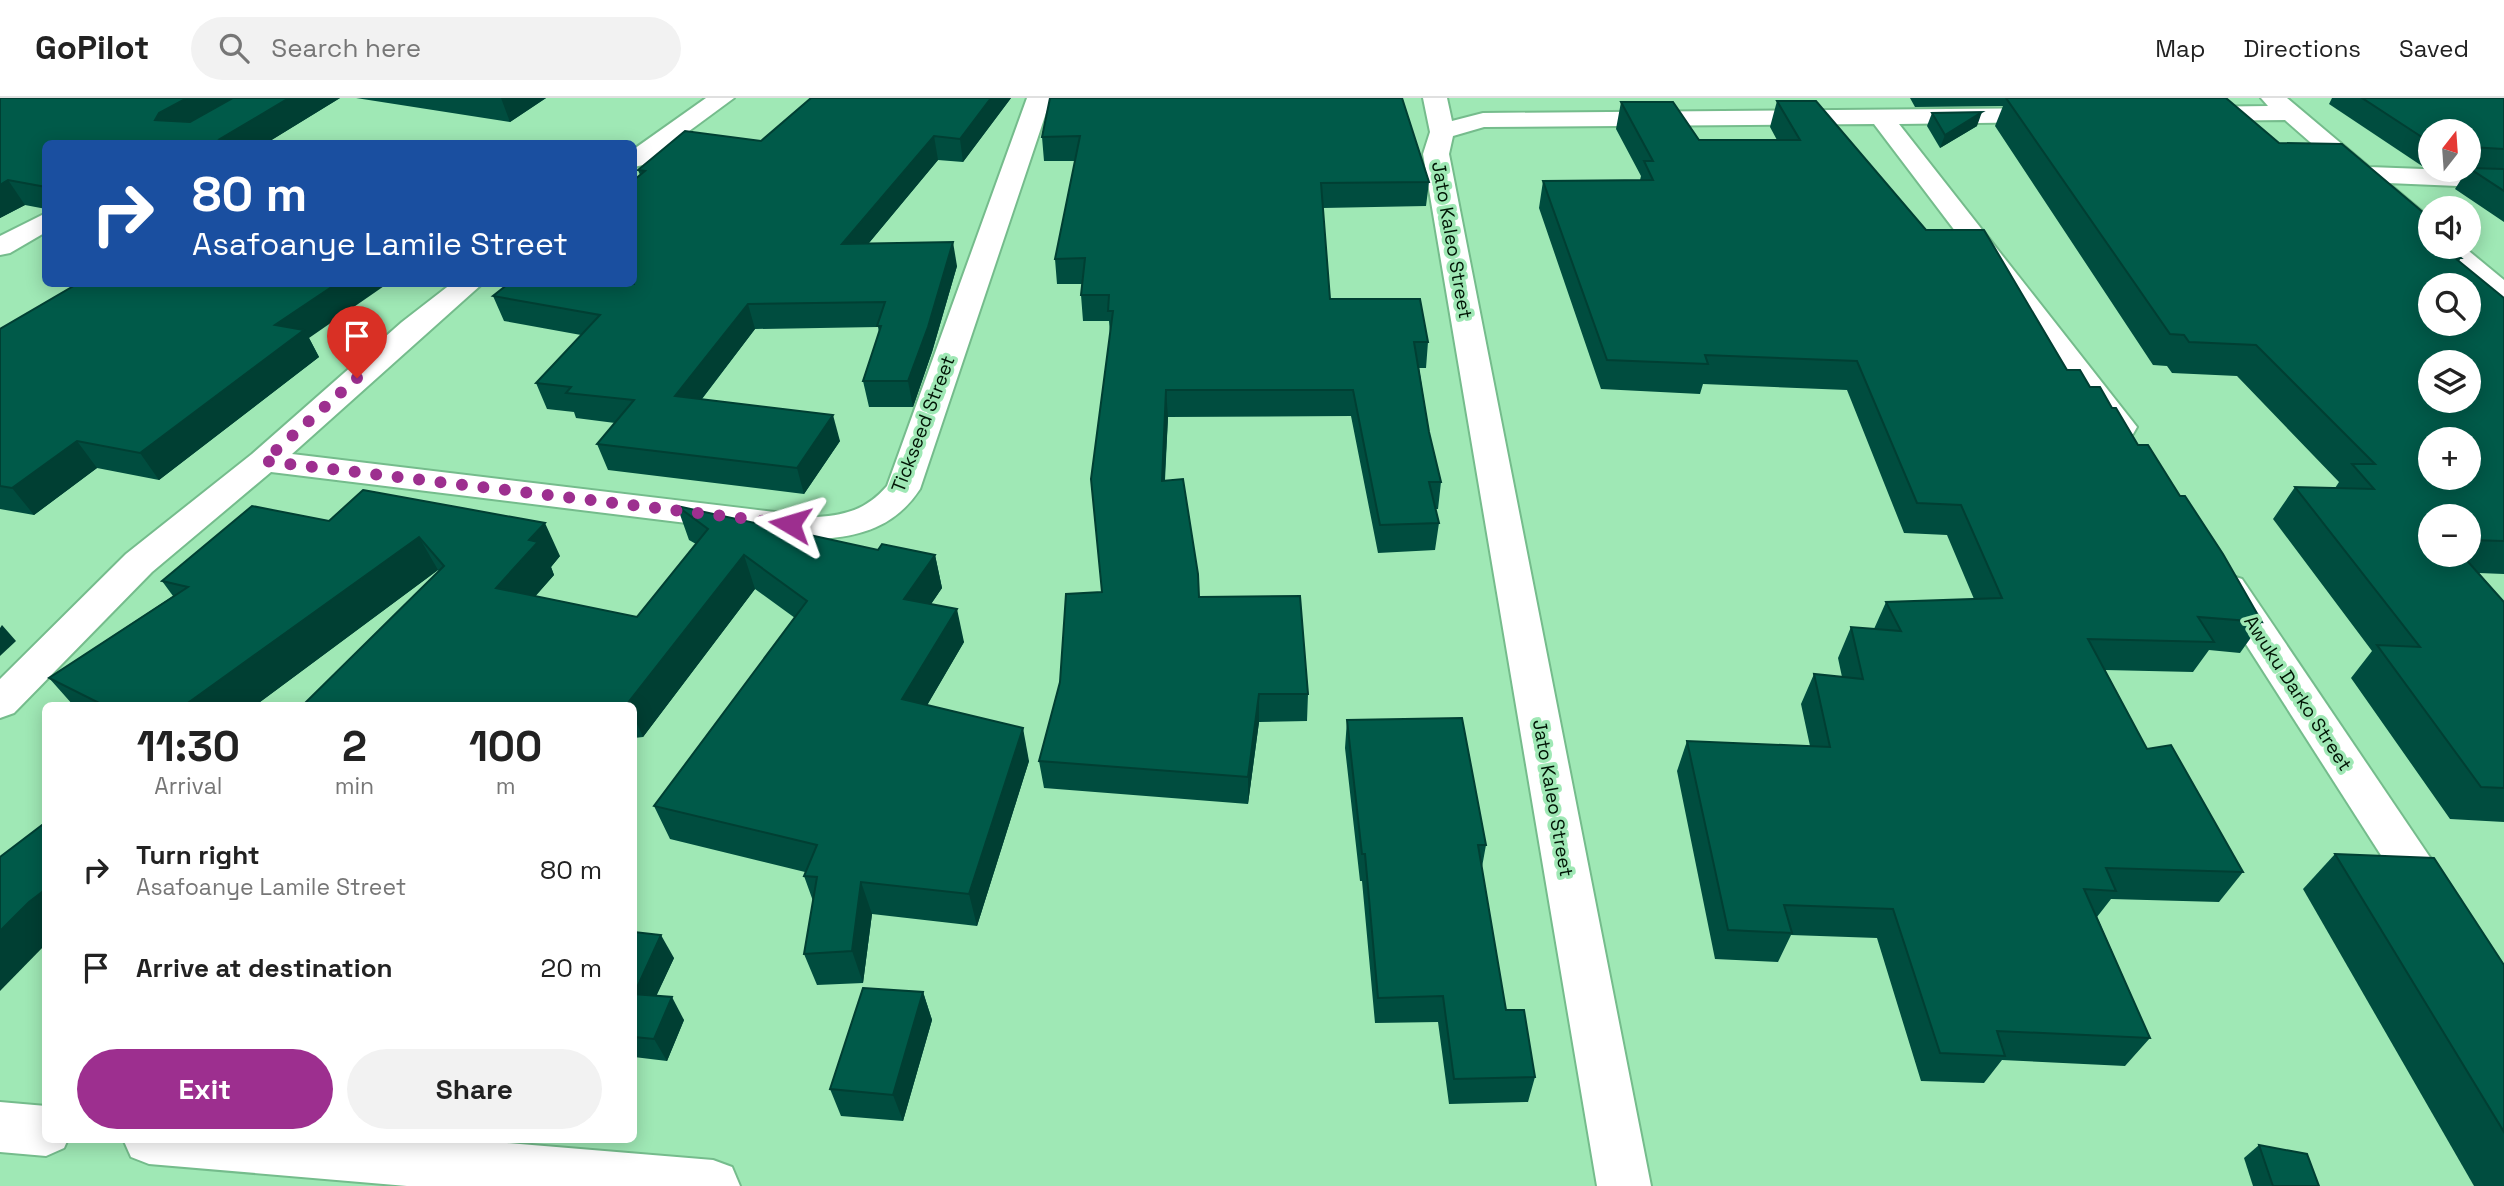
<!DOCTYPE html>
<meta charset="utf-8">
<style>
:root{--surface:#fff;--page:#f2f2f2;--text:#222;--muted:#767676;--line:#e0e0e0;--accent:#9d2f8f}
body{margin:0;font-family:"Space Grotesk",sans-serif;background:var(--page);color:var(--text);height:100vh;display:flex;flex-direction:column;font-size:26px;white-space:nowrap}
*{box-sizing:border-box;margin:0}
p{font-size:23px;color:var(--muted)}
.icon{flex:none;width:38px;height:38px;fill:none;stroke:currentColor;stroke-width:2;stroke-linecap:round;stroke-linejoin:round}
.map{position:relative;flex:1;overflow:hidden}
.details{position:absolute;left:42px;top:604px;width:595px;height:441px;display:flex;flex-direction:column;background:var(--surface);border-radius:10px;box-shadow:0 4px 18px #0003}
.details>*{flex:none}
.guide{position:absolute;left:42px;top:42px;width:595px;height:147px;border-radius:10px;box-shadow:0 4px 18px #0003;background:#1a4fa0;color:#fff;overflow:hidden}
.needle{width:46px;rotate:17deg}
.buttons{position:absolute;left:2418px;top:21px;display:grid;gap:14px}
.buttons a{display:grid;place-items:center;width:63px;height:63px;border-radius:50%;background:var(--surface);box-shadow:0 4px 18px #0003;font-size:35px}
.pin{position:absolute;display:grid;place-items:center;width:60px;height:60px;color:#fff;margin:-72px -30px;border-radius:50% 50% 50% 0;rotate:-45deg;box-shadow:0 0 7px #0007}
.pin .icon{rotate:45deg}
.me{position:absolute;width:77px;margin:-38px;rotate:277deg;stroke-linejoin:round;filter:drop-shadow(0 0 5px #0008)}
.turn{display:flex;align-items:center;gap:24px;height:147px;padding:0 35px;font-size:32px}
.turn .icon{width:91px;height:91px;stroke-width:2.5}
.turn b{display:block;font-size:49px;line-height:60px}
.eta{display:flex;justify-content:space-evenly;align-items:center;height:119px;text-align:center}
.eta b{font-size:42px;font-weight:800;line-height:49px}
.cta{display:flex;gap:14px;margin-top:auto;padding:14px 35px}
.cta a{flex:1;height:80px;border-radius:42px;background:var(--accent);color:#fff;font-size:28px;font-weight:800;line-height:80px;text-align:center}
.cta a+a{background:var(--page);color:var(--text)}
ul{padding:0;list-style:none}
li{display:flex;align-items:center;gap:21px;height:98px;padding:0 35px}
li div{flex:1}
li b{display:block;font-size:26px}
li em{font-style:normal}
header{display:flex;align-items:center;gap:42px;box-sizing:border-box;height:98px;padding:0 35px;background:var(--surface);border-bottom:2px solid var(--line)}
header strong{font-size:33px}
nav{display:flex;gap:38px;margin-inline-start:auto;font-size:24px}
.search{width:490px;height:63px;background:var(--page);display:flex;align-items:center;gap:18px;box-sizing:border-box;padding:0 24px;border-radius:38px;color:var(--muted);font-size:26px}
.map>svg:first-child{display:block}
.lines{fill:none;stroke-linecap:round;stroke-linejoin:round}
.minor-casing{stroke:#75bc8c;stroke-width:4}
.minor{fill:#fff;fill-rule:evenodd}
.wall{fill:#004d3f;fill-rule:evenodd}
.shaded-wall{fill:#003f33}
.building{fill:#005a49;stroke:#003f33;stroke-width:2;fill-rule:evenodd}
.route{stroke:#9d2f8f;stroke-width:12;stroke-dasharray:0 21.6}
.labels{text-anchor:middle;dominant-baseline:central;stroke-width:7;stroke-linejoin:round;paint-order:stroke}
.street-label{font-size:19px;fill:#001505;stroke:#9fe8b5}
</style>
<header>
<strong>GoPilot</strong>
<div class="search"><svg class="icon" aria-label="search" viewBox="0 0 24 24"><circle cx="10" cy="10" r="6"/><path d="M15 15l6 6"/></svg>Search here</div>
<nav><a>Map</a><a>Directions</a><a>Saved</a></nav>
</header>
<div class="map">
<svg width="2504" height="1088" viewBox="0 0 2504 1088">
<rect width="100%" height="100%" fill="#9fe8b5"/>
<g class="lines">
<g class="minor-casing">
<g id="minor">
<polygon points="706,0 734,0 643,67 634,69 634,51"/>
<path d="M1027,0h24l-131,391c-25,38 -60,48 -103,50l-546,-67 -119,100 -138,141 -14,5v-39l126,-125 126,-100 150,-132 49,-38h31l-190,170 525,63c30,-2 50,-8 70,-31z"/>
<polygon points="1423,0 1447,0 1452,23 1483,15 2050,10 2059,12 2062,17 2059,22 2050,24 1899,26 2137,329 2133,336 2121,339 2109,336 1874,26 1484,29 1453,38 1449,56 1651,1088 1597,1088 1423,56 1430,34"/>
<polygon points="2261,0 2287,0 2369,69 2504,74 2504,90 2388,85 2431,121 2431,143 2421,141 2285,22 2191,23 2182,21 2179,16 2182,11 2191,9 2268,8"/>
<polygon points="46,115 46,134 10,155 0,157 0,138"/>
<polygon points="2433,149 2464,149 2504,182 2504,206 2494,203"/>
<polygon points="2229,477 2242,481 2450,789 2457,802 2450,815 2434,821 2418,815 2210,490 2216,481"/>
<polygon points="0,1004 46,1008 46,1041 68,1041 64,1050 46,1058 0,1054"/>
<polygon points="123,1041 459,1041 713,1062 732,1069 740,1088 407,1088 149,1066 131,1059"/>
</g>
</g>
<use href="#minor" class="minor"/>
</g>
<g class="wall">
<polygon points="0,0 340,0 265,46 46,46 46,111 25,107 0,120"/>
<polygon points="356,0 546,0 510,24"/>
<polygon points="1011,0 963,64 938,62 869,145 957,168 932,254 913,309 869,309 863,283 879,234 878,229 755,231 702,301 840,343 804,396 608,372 597,346 615,325 576,320 574,314 547,311 536,285 581,237 504,223 493,198 634,186 640,77 638,72 761,43"/>
<polygon points="1050,0 1429,84 1426,108 1323,110 1330,201 1428,244 1426,270 1419,270 1429,334 1441,384 1438,411 1435,411 1439,425 1435,452 1378,455 1351,318 1168,319 1165,382 1199,499 1308,596 1307,623 1259,624 1248,706 1044,690 1039,663 1102,494 1110,236 1109,223 1083,223 1081,197 1082,186 1057,186 1055,161 1075,63 1044,63 1042,39"/>
<path d="M1910,0h316l53,45 152,104 30,11 -2,3 45,37v276l-25,-1 25,29v220l-54,-3 -99,-141 21,-27 -99,-132 22,-32 40,1 4,-6 -102,-106 -65,-3 -5,-7 -14,-1 -158,-239 8,-20 -88,1zM2469,418v39h-38z"/>
<polygon points="2332,0 2504,0 2504,124 2455,91 2467,72 2469,72 2469,33 2431,33 2431,69 2422,68 2329,6"/>
<polygon points="1777,3 1926,132 2067,272 2090,289 2112,310 2262,524 2240,555 2209,552 2193,574 2105,572 2147,651 2243,774 2219,804 2111,801 2097,819 2150,940 2125,968 2002,962 1984,985 1921,983 1877,840 1791,837 1778,864 1715,861 1677,673 1687,643 1810,648 1801,606 1814,576 1842,579 1838,560 1851,529 1874,531 1886,504 1974,501 1947,437 1904,435 1847,292 1703,286 1700,296 1601,291 1539,110 1543,83 1640,82 1641,78 1616,31 1621,4 1699,42 1777,42 1770,29"/>
<polygon points="1932,15 1977,28 1940,50 1927,28"/>
<polygon points="0,231 309,240 319,259 159,382 97,370 34,417 0,411"/>
<polygon points="677,408 878,452 935,457 942,490 931,506 964,544 927,607 1029,663 977,828 872,816 863,885 817,887 804,856 813,803 804,778 805,774 670,741 654,708 795,520 755,491 643,639 634,640 634,607 303,607 439,473 438,472 256,607 73,607 49,580 173,498 162,483 329,423 560,458 551,469 554,477 535,498 637,519 696,446 689,442"/>
<polygon points="1347,622 1486,747 1482,769 1506,912 1535,979 1528,1004 1449,1006 1438,924 1375,925 1362,783 1360,783 1345,650"/>
<polygon points="2335,756 2504,867 2504,1088 2474,1088 2303,791"/>
<polygon points="634,834 674,860 656,898 684,922 667,963 634,959"/>
<polygon points="923,894 932,922 903,1023 841,1018 830,991"/>
<polygon points="2259,1047 2319,1088 2253,1088 2244,1060"/>
</g>
<g class="shaded-wall">
<polygon points="187,0 242,0 173,39 155,22 159,15"/>
<polygon points="289,0 340,0 265,46 222,46 220,41"/>
<polygon points="501,0 546,0 510,24"/>
<polygon points="991,0 1011,0 963,64 960,41"/>
<polygon points="1982,14 1977,28 1940,50 1945,37"/>
<polygon points="934,38 938,62 848,170 842,146"/>
<polygon points="8,82 25,107 0,120 0,87"/>
<polygon points="953,144 957,168 932,254 913,309 908,283"/>
<polygon points="336,186 387,186 309,240 319,259 159,382 140,355 275,227"/>
<polygon points="748,206 755,231 684,324 675,298"/>
<polygon points="1166,292 1168,319 1163,410 1162,383"/>
<polygon points="833,317 840,343 804,396 797,370"/>
<polygon points="77,343 97,370 34,417 12,390"/>
<polygon points="545,425 560,458 551,469 554,477 513,524 496,490 529,442"/>
<polygon points="419,439 438,472 256,607 185,607"/>
<polygon points="744,457 755,491 643,639 634,619 634,607 628,607 627,606"/>
<polygon points="935,457 942,490 912,534 904,501"/>
<polygon points="957,511 964,544 911,635 902,601"/>
<polygon points="2,527 16,543 0,558 0,530"/>
<polygon points="1259,596 1259,624 1248,706 1248,679"/>
<polygon points="1023,630 1029,663 977,828 969,796"/>
<polygon points="861,784 872,816 863,885 852,853"/>
<polygon points="46,791 46,846 0,893 0,833 29,804"/>
<polygon points="661,837 674,860 647,918 634,896"/>
<polygon points="923,894 932,922 903,1023 893,997"/>
<polygon points="672,899 684,922 667,963 654,941"/>
</g>
<g class="building">
<polygon points="0,0 187,0 159,15 155,22 190,24 233,0 289,0 220,41 248,46 46,46 46,89 8,82 0,87"/>
<polygon points="811,0 991,0 960,41 934,38 842,146 953,144 928,229 908,283 863,283 881,228 877,228 885,204 748,206 675,298 833,317 797,370 597,346 634,302 566,295 571,289 536,285 600,217 493,198 508,186 634,186 634,82 645,73 638,72 685,33 761,43"/>
<polygon points="1050,0 1402,0 1429,84 1321,85 1330,201 1420,201 1428,244 1414,244 1429,334 1441,384 1429,384 1439,425 1380,427 1353,292 1166,292 1162,383 1183,381 1198,476 1199,499 1300,498 1308,596 1259,596 1248,679 1039,663 1060,584 1066,496 1102,494 1091,381 1113,213 1108,213 1109,197 1081,197 1085,160 1055,161 1080,38 1042,39"/>
<path d="M2006,0h220l53,45 63,1 89,75v28h17l13,11h-6l49,40v243l-35,-1v-24h-38v39h31l42,47v186l-23,-1 -104,-142 43,2 -125,-160 79,2 -22,-25h23l-119,-119 -67,-3 -5,-7 -14,-1zM2431,187h38v39h-38zM2431,264h38v39h-38zM2431,341h38v39h-38z"/>
<polygon points="2362,0 2504,0 2504,51 2469,49 2469,33 2431,33 2431,45"/>
<polygon points="1777,3 1816,3 1926,132 1984,132 2067,272 2080,272 2090,289 2100,289 2112,310 2116,310 2138,347 2148,347 2180,398 2185,398 2223,456 2262,524 2198,519 2214,544 2088,541 2147,651 2171,647 2243,774 2106,770 2116,793 2084,791 2150,940 1997,933 2005,958 1940,955 1893,811 1784,807 1792,835 1728,832 1687,643 1830,649 1814,576 1863,581 1851,529 1901,533 1886,504 2002,500 1961,407 1917,405 1857,263 1705,257 1708,266 1607,262 1543,83 1653,82 1644,63 1653,63 1621,4 1673,4 1699,42 1800,42"/>
<polygon points="1982,14 1945,37 1932,15"/>
<polygon points="2469,70 2504,71 2504,93"/>
<polygon points="77,186 336,186 275,227 304,232 140,355 77,343 12,390 0,388 0,231"/>
<polygon points="363,392 545,425 529,442 538,444 496,490 637,519 708,431 677,408 878,452 882,446 935,457 904,501 957,511 902,601 1023,630 969,796 861,784 852,853 804,856 817,779 804,778 817,747 654,708 807,503 744,457 627,606 617,607 303,607 444,468 419,439 185,607 103,607 49,580 188,489 162,483 252,408 329,423"/>
<polygon points="1462,620 1486,747 1478,747 1506,912 1524,912 1535,979 1454,981 1443,898 1378,900 1365,756 1362,756 1347,622"/>
<polygon points="46,724 46,791 29,804 0,833 0,759"/>
<polygon points="2335,756 2434,760 2504,867 2504,1034"/>
<polygon points="634,834 661,837 634,896 672,899 654,941 634,939"/>
<polygon points="863,890 923,894 893,997 830,991"/>
<polygon points="2259,1047 2307,1056 2319,1088 2273,1088"/>
</g>
<g class="lines">
<polyline class="route" points="357,280 264,363 790,426"/>
</g>
<g class="labels">
<g class="street-label">
<text transform="translate(1452 142) rotate(80)">Jato Kaleo Street</text>
<text transform="translate(923 326) rotate(-69)">Tickseed Street</text>
<text transform="translate(2298 595) rotate(57)">Awuku Darko Street</text>
<text transform="translate(1553 700) rotate(80)">Jato Kaleo Street</text>
</g>
</g>
</svg>
<div class="buttons">
<a><svg class="needle" viewBox="-14 -14 28 28"><path d="M0-13l5 13h-10z" fill="#e53935"/><path d="M0 13l5-13h-10z" fill="#767676"/></svg></a>
<a><svg class="icon" aria-label="sound" viewBox="0 0 24 24"><path d="M4 9h4l5-4v14l-5-4H4zM17 9q2 3 0 6"/></svg></a>
<a><svg class="icon" aria-label="search" viewBox="0 0 24 24"><circle cx="10" cy="10" r="6"/><path d="M15 15l6 6"/></svg></a>
<a><svg class="icon" aria-label="layers" viewBox="0 0 24 24"><path d="M12 4l9 5-9 5-9-5zM3 14l9 5 9-5"/></svg></a>
<a>+</a>
<a>−</a>
</div>
<div class="pin" style="left:357px;top:280px;background:#d93025"><svg class="icon" aria-label="arrive" viewBox="0 0 24 24"><path d="M6 21V4h12l-3 4 3 4H6"/></svg></div>
<svg class="me" style="left:790px;top:426px" viewBox="-20 -20 40 40"><path d="M0-17L14 15 0 8-14 15z" fill="#9d2f8f" stroke="#fff" stroke-width="4"/></svg>
<div class="guide">
<div class="turn"><svg class="icon" aria-label="right" viewBox="0 0 24 24"><path d="M7 20v-9h11M14 6l5 5-5 5"/></svg><div><b>80 m</b>Asafoanye Lamile Street</div></div>
</div>
<section class="details">
<div class="eta">
<div><b>11:30</b><p>Arrival</p></div>
<div><b>2</b><p>min</p></div>
<div><b>100</b><p>m</p></div>
</div>
<ul>
<li><svg class="icon" aria-label="right" viewBox="0 0 24 24"><path d="M7 20v-9h11M14 6l5 5-5 5"/></svg><div><b>Turn right</b><p>Asafoanye Lamile Street</p></div><em>80 m</em></li>
<li><svg class="icon" aria-label="arrive" viewBox="0 0 24 24"><path d="M6 21V4h12l-3 4 3 4H6"/></svg><div><b>Arrive at destination</b></div><em>20 m</em></li>
</ul>
<div class="cta"><a>Exit</a><a>Share</a></div>
</section>
</div>
